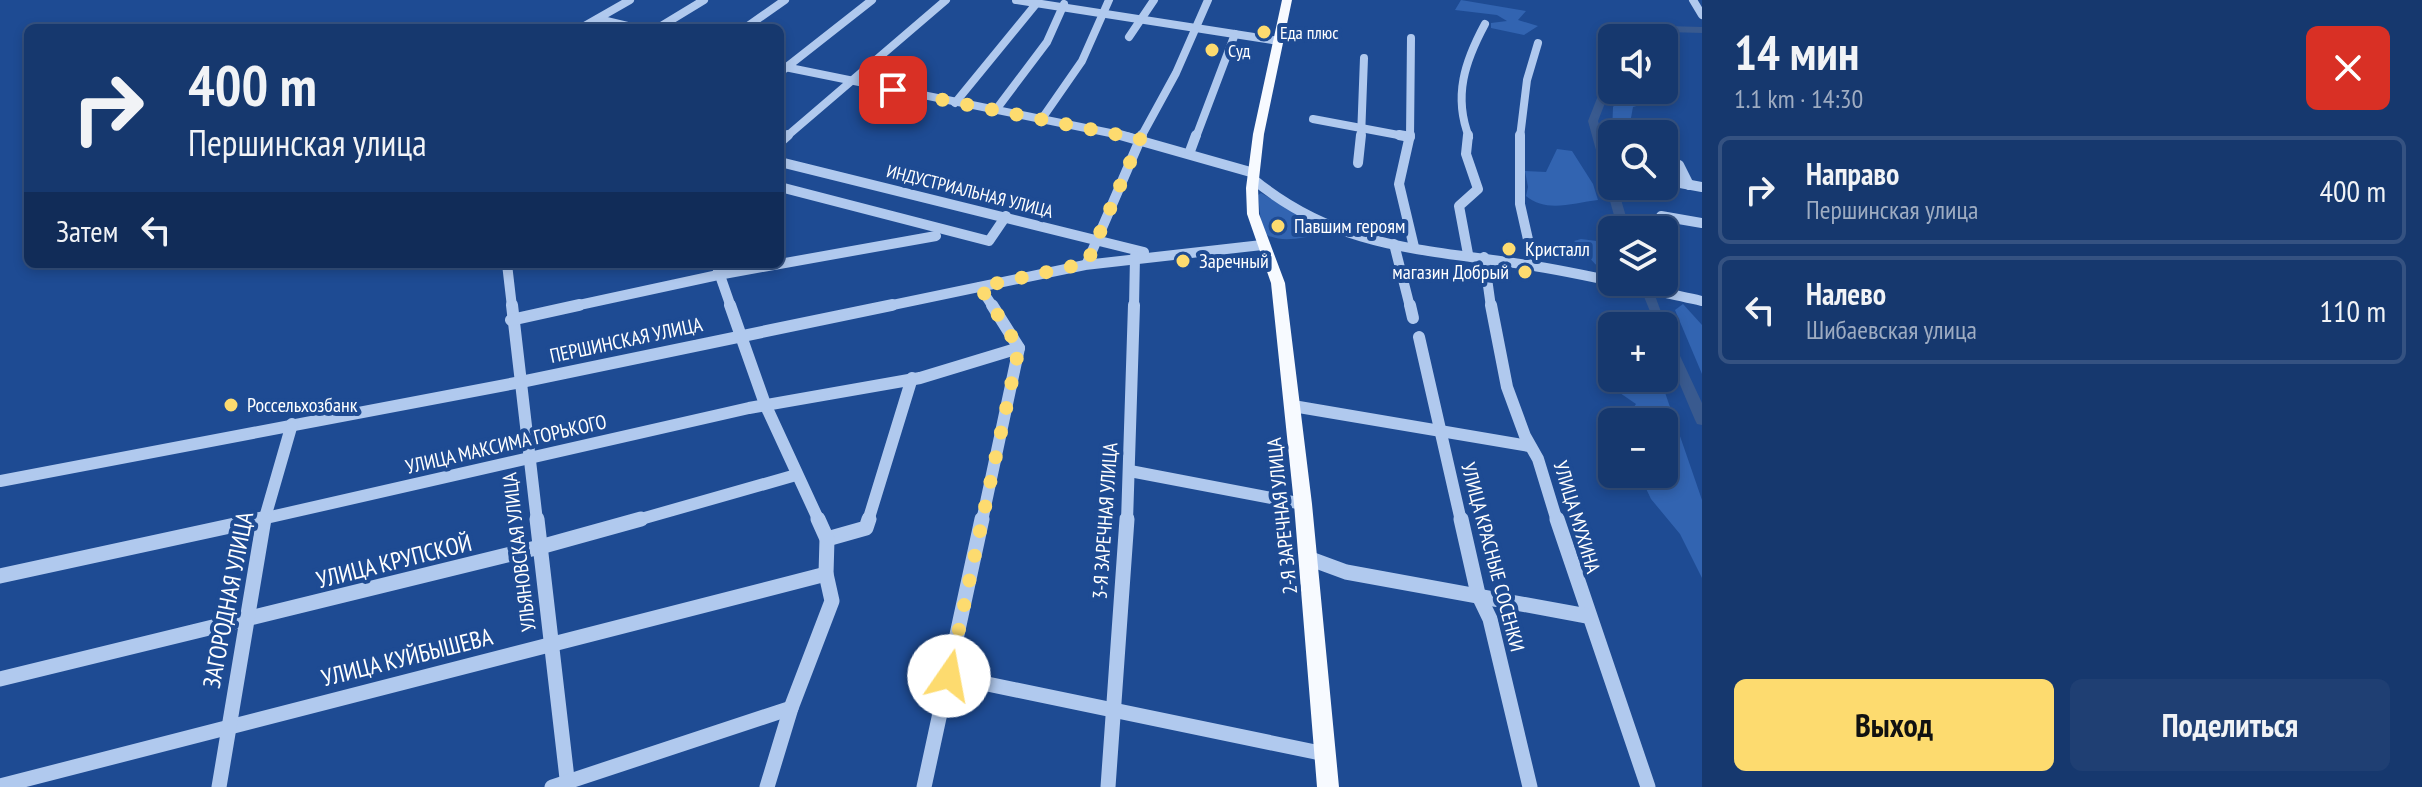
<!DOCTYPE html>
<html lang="ru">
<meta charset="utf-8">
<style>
:root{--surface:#16386e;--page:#1f3f73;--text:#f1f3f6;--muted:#9eacc2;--line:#355281;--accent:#fddb6f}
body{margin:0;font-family:"PT Sans Narrow",sans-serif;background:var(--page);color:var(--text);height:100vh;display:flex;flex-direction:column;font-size:30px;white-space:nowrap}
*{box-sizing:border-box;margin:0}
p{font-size:26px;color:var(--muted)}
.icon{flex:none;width:44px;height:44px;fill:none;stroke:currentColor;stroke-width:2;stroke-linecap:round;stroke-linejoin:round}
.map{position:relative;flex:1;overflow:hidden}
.side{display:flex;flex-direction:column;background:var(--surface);width:720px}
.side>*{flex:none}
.guide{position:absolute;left:24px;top:24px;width:760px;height:244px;border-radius:12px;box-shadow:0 4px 12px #0003,0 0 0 2px var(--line);background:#16386e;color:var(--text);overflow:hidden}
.buttons{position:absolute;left:1598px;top:24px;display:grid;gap:16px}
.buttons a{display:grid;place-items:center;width:80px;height:80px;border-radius:12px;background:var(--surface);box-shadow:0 4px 12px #0003,0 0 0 2px var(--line);font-size:40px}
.pin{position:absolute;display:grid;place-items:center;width:68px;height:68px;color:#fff;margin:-34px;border-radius:16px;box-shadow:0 4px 12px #0006}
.me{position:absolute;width:88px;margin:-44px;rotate:12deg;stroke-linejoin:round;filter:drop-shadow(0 0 6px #0008)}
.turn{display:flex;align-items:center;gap:28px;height:168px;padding:0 32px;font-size:36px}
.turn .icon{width:104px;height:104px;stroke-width:2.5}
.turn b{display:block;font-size:56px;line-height:68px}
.then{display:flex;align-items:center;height:76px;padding:0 32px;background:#0003;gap:16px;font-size:30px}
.round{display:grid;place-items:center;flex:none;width:84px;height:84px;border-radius:12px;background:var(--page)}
.headline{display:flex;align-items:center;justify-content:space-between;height:136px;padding:0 32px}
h1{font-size:48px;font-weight:700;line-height:60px}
.cta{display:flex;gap:16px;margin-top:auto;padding:16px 32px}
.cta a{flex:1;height:92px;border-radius:12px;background:var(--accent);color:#111;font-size:32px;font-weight:700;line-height:92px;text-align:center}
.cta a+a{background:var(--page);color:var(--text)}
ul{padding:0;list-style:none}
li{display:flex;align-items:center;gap:24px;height:108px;margin:0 16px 12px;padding:0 16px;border:4px solid var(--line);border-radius:12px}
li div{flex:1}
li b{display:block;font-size:30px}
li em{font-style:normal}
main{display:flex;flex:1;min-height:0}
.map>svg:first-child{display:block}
.green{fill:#3264b1}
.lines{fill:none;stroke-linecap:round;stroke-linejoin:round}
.river{fill:#395a8f;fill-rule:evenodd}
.minor-far3{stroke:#b0c9ee;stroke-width:8}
.minor-far2{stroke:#b0c9ee;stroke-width:10}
.minor-far1{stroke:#b0c9ee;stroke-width:12}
.minor{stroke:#b0c9ee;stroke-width:15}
.major{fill:#f7faff;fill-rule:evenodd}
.route{stroke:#fddb6f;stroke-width:14;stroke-dasharray:0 25.2}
.poi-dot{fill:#fddb6f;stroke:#1e4b93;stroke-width:3}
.labels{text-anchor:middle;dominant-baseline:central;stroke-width:8;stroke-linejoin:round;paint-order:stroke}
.far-poi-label{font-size:18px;fill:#fff;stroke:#1e4b93;text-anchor:start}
.far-street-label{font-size:18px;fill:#fff;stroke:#1e4b93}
.poi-label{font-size:20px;fill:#fff;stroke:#1e4b93;text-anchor:start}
.street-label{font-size:20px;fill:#fff;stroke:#1e4b93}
.near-street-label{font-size:24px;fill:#fff;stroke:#1e4b93}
</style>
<main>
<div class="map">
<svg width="1702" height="787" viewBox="0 0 1702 787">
<rect width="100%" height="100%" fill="#1e4b93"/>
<g class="green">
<polygon points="1461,0 1526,11 1518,20 1538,26 1524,35 1491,28 1491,23 1507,21 1497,15 1455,10"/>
<polygon points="1626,90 1646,90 1651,102 1633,107 1628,134 1612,134 1613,107"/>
<path d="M1557,149l15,2 21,33 5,16c-25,3 -52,13 -72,-4l2,-9 -3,-16 21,1z"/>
<path d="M1261,193l61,35 1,6c-20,3 -43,11 -61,-2l-4,-37z"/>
<path d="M1581,239l31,4v32c-18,-6 -23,-22 -38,-34z"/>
<polygon points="1683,304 1702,325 1702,374 1675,310"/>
<polygon points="1613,378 1660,378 1702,500 1702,578 1680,534 1651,499 1639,474 1664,474 1664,422 1629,422 1629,414 1636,404 1620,393"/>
</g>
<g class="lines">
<g class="river">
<polygon points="1667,26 1702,27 1702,33 1668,32 1650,38 1638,38"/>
<polygon points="1612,70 1612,85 1598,121 1612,169 1612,186 1617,186 1630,230 1618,230 1588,121 1607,73"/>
<polygon points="1638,282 1650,282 1667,328 1702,403 1702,425 1697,424 1695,420 1664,347 1664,326 1656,326"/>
</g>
<g class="minor-far3">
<polyline points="1016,0 1279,41"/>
<polyline points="1693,0 1702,15"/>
<polyline points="598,19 636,28"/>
<polyline points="581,28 630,0"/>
<polyline points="658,28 704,0"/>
<polyline points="745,28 785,0"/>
<polyline points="1129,37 1154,0"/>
<polyline points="780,66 1130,137"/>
<polyline points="783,70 872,0"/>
<polyline points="955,103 1036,4"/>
<polyline points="995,111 1047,42 1064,4"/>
<polyline points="1313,119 1409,137"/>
<polyline points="1041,120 1082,61 1109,0"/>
<polyline points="786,137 946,0"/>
<polyline points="1141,137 1176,73 1208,0"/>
<polyline points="1196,137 1235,34"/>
<polyline points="1361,137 1364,58"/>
<polyline points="1410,137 1411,38"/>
<path d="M1469,137c-16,-41 -4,-76 16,-113"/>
<polyline points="1520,137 1527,80 1538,43"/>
</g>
<g class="minor-far2">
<polyline points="1120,135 1254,173"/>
<polyline points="1399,135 1410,137"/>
<polyline points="1410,135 1399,184 1414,247"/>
<polyline points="1520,135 1520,204 1534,266"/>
<polyline points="780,142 788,135"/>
<polyline points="1189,154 1196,135"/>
<polyline points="780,162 1144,252"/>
<polyline points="1358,163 1361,135"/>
<polyline points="1679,165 1689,185"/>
<path d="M1253,179c87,72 175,70 281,87 57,9 112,23 168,35"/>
<polyline points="1664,180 1702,187"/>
<polyline points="780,187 989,241 1006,216"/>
<polyline points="1661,216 1702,223"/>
<polyline points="1394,244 1410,307"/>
<polyline points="1468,254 1459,206 1478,189 1466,154 1468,135"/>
<polyline points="1484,257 1491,307"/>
<polyline points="1087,263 1142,135"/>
<polyline points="507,264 512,307"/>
<polyline points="716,264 731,307"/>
<polyline points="980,287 993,307"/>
<polyline points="570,307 718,275 936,236"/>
<polyline points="883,307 1085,265 1262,245"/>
<polyline points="1134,307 1135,256"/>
</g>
<g class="minor-far1">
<polyline points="512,305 537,521"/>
<polyline points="730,305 765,404 819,521"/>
<polyline points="1410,305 1413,318"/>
<polyline points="1491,305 1507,387 1525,436 1538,459 1557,521"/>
<polyline points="511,320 579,305"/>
<polyline points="1419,337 1461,521"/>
<polyline points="1293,406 1529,446"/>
<polyline points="1130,471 1303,504"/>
<polyline points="0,481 521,382 892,305"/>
<polyline points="253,521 749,408 920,378 1019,348"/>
<polyline points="264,521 292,424"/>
<polyline points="634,521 796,475"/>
<polyline points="868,521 912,378"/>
<polyline points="982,521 1019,348 992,305"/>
<polyline points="1127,521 1134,305"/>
</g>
<g class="minor">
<polyline points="537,519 568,787"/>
<polyline points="1461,519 1478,594 1490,619 1530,787"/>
<polyline points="1557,519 1648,787"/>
<polyline points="827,539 866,528 869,519"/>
<polyline points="1308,558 1346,572 1587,616"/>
<polyline points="0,576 262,519"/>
<polyline points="949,676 1325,754"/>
<polyline points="0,679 540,547 641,519"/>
<polyline points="0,786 826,574"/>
<polyline points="219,787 264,519"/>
<polyline points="552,787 791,708"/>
<polyline points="767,787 791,708 832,601 826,574 827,539 818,519"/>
<polyline points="924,787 982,519"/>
<polyline points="1108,787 1127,519"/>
</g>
<polygon class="major" points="1282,0 1292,0 1264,134 1258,188 1259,214 1285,283 1312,504 1339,787 1317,787 1294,504 1271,283 1247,214 1246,188 1253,134"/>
</g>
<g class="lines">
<polyline class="route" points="893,90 1140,139 1087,263 980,287 1019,348 949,676"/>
</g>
<g class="poi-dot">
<circle cx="1264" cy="32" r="8"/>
<circle cx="1212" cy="50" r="8"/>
<circle cx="1278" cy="226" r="8"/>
<circle cx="1509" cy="249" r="8"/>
<circle cx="1183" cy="261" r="8"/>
<circle cx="1525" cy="272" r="8"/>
<circle cx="231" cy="405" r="8"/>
</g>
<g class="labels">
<g class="far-poi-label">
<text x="1280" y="32">Еда плюс</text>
<text x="1228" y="50">Суд</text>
</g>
<g class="far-street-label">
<text transform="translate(970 191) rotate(14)">ИНДУСТРИАЛЬНАЯ УЛИЦА</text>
</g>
<g class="poi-label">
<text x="1294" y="226">Павшим героям</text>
<text x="1525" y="249">Кристалл</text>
<text x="1199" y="261">Заречный</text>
<text x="1509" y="272" text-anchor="end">магазин Добрый</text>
<text x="247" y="405">Россельхозбанк</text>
</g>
<g class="street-label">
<text transform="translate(626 340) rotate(-12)">ПЕРШИНСКАЯ УЛИЦА</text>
<text transform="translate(506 444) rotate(-13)">УЛИЦА МАКСИМА ГОРЬКОГО</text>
<text transform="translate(1282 516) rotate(-96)">2-Я ЗАРЕЧНАЯ УЛИЦА</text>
<text transform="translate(1577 517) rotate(73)">УЛИЦА МУХИНА</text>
<text transform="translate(1105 521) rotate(-86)">3-Я ЗАРЕЧНАЯ УЛИЦА</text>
<text transform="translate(519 552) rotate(-97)">УЛЬЯНОВСКАЯ УЛИЦА</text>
<text transform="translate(1493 557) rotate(75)">УЛИЦА КРАСНЫЕ СОСЕНКИ</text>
</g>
<g class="near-street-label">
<text transform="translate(394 561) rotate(-14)">УЛИЦА КРУПСКОЙ</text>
<text transform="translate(228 600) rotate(-79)">ЗАГОРОДНАЯ УЛИЦА</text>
<text transform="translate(407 657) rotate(-14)">УЛИЦА КУЙБЫШЕВА</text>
</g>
</g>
</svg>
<div class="buttons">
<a><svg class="icon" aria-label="sound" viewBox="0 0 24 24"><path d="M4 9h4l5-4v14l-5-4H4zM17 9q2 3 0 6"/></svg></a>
<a><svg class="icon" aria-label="search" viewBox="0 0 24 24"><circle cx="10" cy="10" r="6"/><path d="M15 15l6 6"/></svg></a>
<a><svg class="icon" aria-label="layers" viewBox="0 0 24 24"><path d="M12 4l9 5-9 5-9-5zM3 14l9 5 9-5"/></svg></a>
<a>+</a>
<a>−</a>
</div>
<div class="pin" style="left:893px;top:90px;background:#d93025"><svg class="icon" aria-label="arrive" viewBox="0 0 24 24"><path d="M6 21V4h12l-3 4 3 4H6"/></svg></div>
<svg class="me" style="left:949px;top:676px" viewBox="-20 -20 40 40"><circle r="19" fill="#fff"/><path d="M0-13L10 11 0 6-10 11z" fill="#fddb6f"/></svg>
<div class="guide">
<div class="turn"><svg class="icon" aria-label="right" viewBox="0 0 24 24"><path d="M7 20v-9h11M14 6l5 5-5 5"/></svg><div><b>400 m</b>Першинская улица</div></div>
<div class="then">Затем<svg class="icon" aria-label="left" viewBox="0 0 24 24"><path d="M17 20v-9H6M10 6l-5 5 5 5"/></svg></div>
</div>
</div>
<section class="side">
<div class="headline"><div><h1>14 мин</h1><p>1.1 km · 14:30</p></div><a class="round" style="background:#d93025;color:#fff"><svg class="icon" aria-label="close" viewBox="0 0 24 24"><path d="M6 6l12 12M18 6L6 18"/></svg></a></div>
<ul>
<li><svg class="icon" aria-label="right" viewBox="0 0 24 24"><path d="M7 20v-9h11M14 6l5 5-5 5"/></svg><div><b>Направо</b><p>Першинская улица</p></div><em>400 m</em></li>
<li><svg class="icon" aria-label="left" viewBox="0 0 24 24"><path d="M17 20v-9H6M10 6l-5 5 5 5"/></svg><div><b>Налево</b><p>Шибаевская улица</p></div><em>110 m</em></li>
</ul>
<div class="cta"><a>Выход</a><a>Поделиться</a></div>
</section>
</main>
